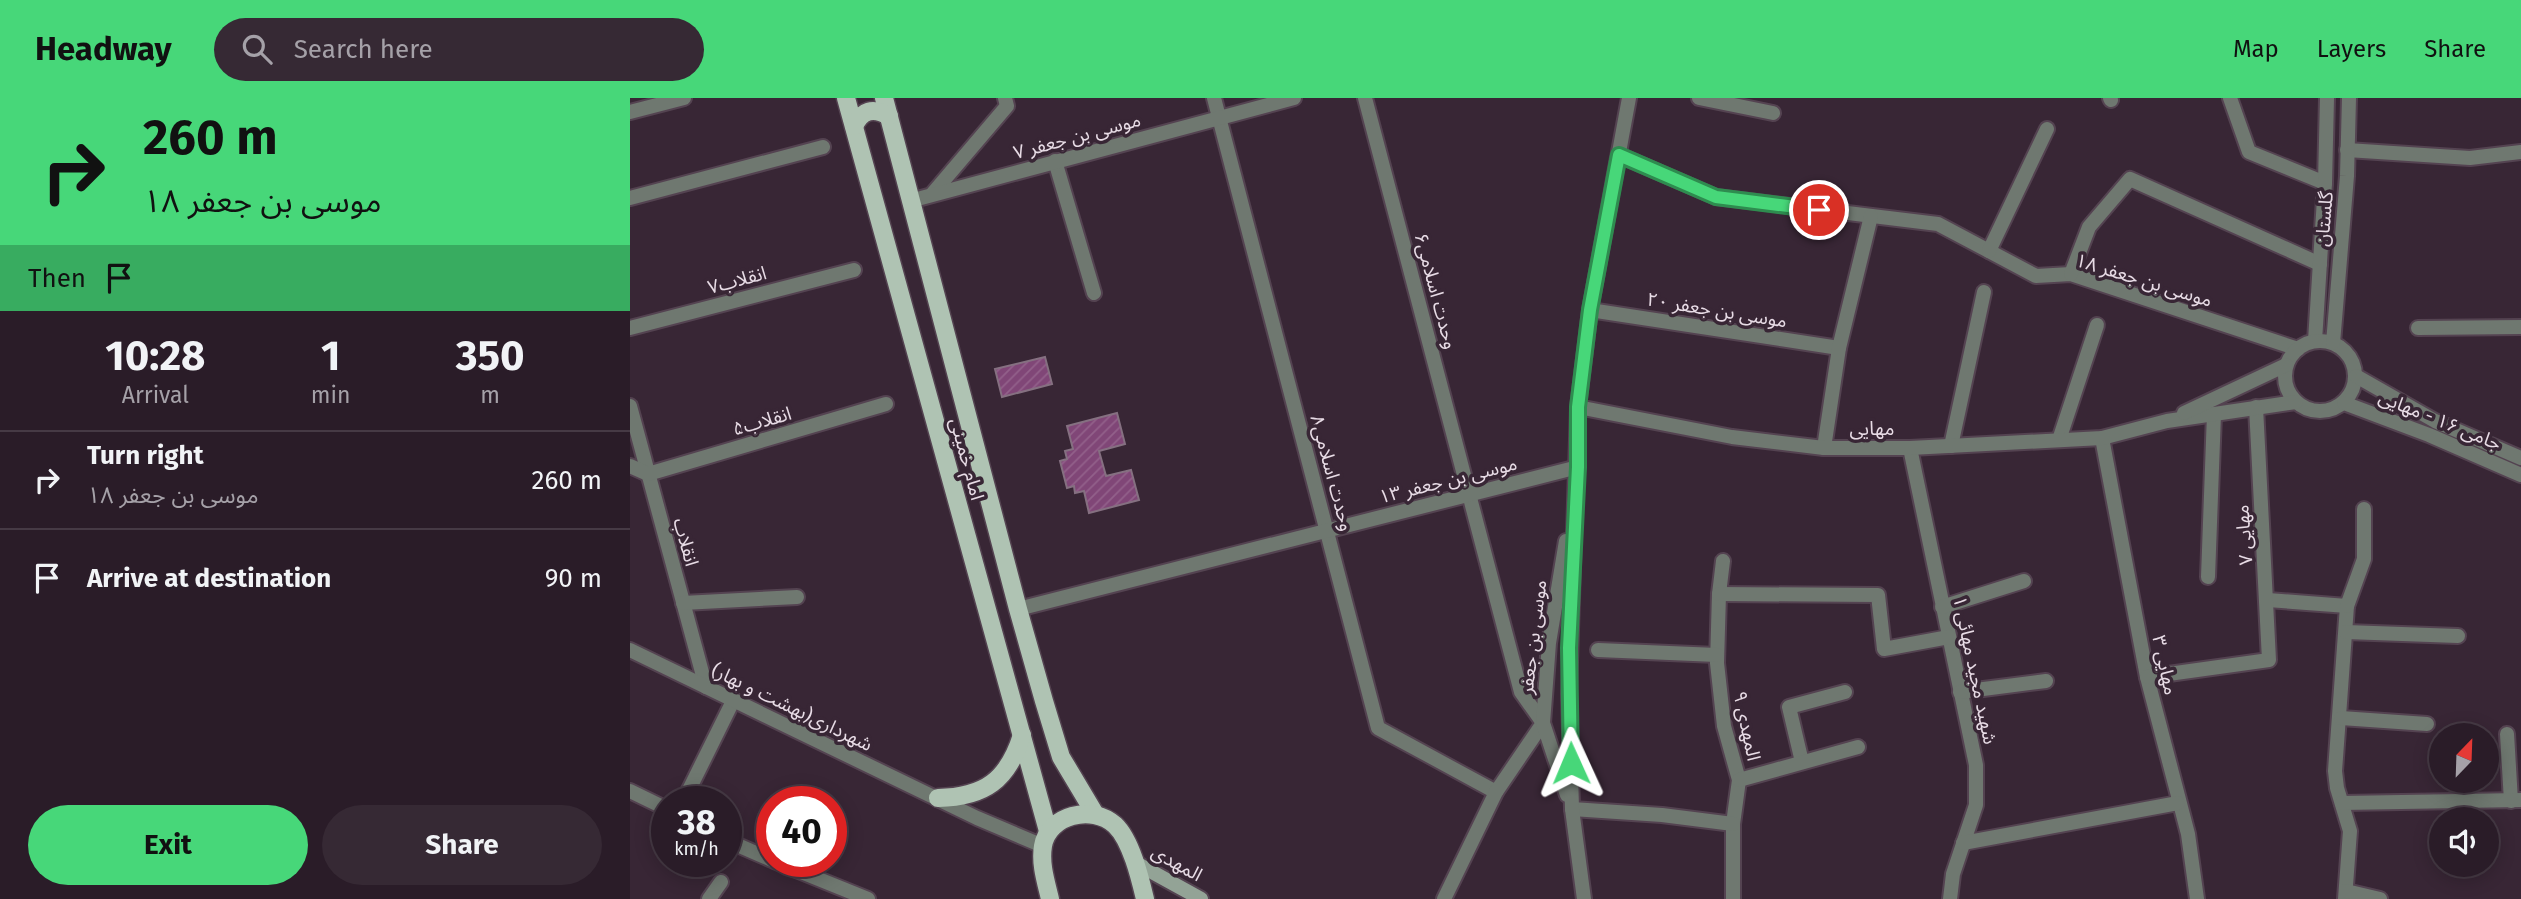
<!DOCTYPE html>
<meta charset="utf-8">
<style>
:root{--surface:#2a1c28;--page:#362934;--text:#f1f3f6;--muted:#a5a1a8;--line:#463a45;--accent:#47d779}
body{margin:0;font-family:"Fira Sans","Noto Sans Arabic",sans-serif;background:var(--page);color:var(--text);height:100vh;display:flex;flex-direction:column;font-size:26px;white-space:nowrap}
*{box-sizing:border-box;margin:0}
p{font-size:23px;color:var(--muted)}
.icon{flex:none;width:38px;height:38px;fill:none;stroke:currentColor;stroke-width:2;stroke-linecap:round;stroke-linejoin:round}
.map{position:relative;flex:1;overflow:hidden}
.side{display:flex;flex-direction:column;background:var(--surface);width:630px}
.side>*{flex:none}
.banner{background:#47d779;color:#111;overflow:hidden}
.needle{width:46px;rotate:23deg}
.fabs{position:absolute;left:1799px;top:625px;display:grid;gap:14px}
.fabs a{display:grid;place-items:center;width:70px;height:70px;border-radius:50%;background:var(--surface);box-shadow:0 4px 18px #0003,0 0 0 2px var(--line);font-size:35px}
.speed{position:absolute;left:21px;top:688px;display:flex;gap:14px;font-size:35px;font-weight:700;text-align:center}
.speed>*{display:grid;place-content:center;width:91px;height:91px;border-radius:50%;background:var(--surface);box-shadow:0 4px 18px #0003,0 0 0 2px var(--line);line-height:1}
.speed small{font-size:18px;font-weight:400}
.speed .limit{border:10px solid #d22;background:#fff;color:#111}
.pin{position:absolute;display:grid;place-items:center;width:60px;height:60px;color:#fff;margin:-30px;border:4px solid #fff;border-radius:50%;box-shadow:0 2px 7px #0007}
.me{position:absolute;width:77px;margin:-38px;rotate:359deg;stroke-linejoin:round;filter:drop-shadow(0 0 5px #0008)}
.turn{display:flex;align-items:center;gap:24px;height:147px;padding:0 28px;font-size:32px}
.turn .icon{width:91px;height:91px;stroke-width:2.5}
.turn b{display:block;font-size:49px;line-height:60px}
.then{display:flex;align-items:center;height:66px;padding:0 28px;background:#0003;gap:14px;font-size:26px}
.eta{display:flex;justify-content:space-evenly;align-items:center;height:119px;text-align:center}
.eta b{font-size:42px;font-weight:700;line-height:49px}
.button{display:flex;gap:14px;margin-top:auto;padding:14px 28px}
.button a{flex:1;height:80px;border-radius:42px;background:var(--accent);color:#111;font-size:28px;font-weight:700;line-height:80px;text-align:center}
.button a+a{background:var(--page);color:var(--text)}
ul{padding:0;list-style:none}
li{display:flex;align-items:center;gap:21px;height:98px;padding:0 28px;border-top:2px solid var(--line)}
li div{flex:1}
li b{display:block;font-size:26px}
li em{font-style:normal}
header{display:flex;align-items:center;gap:42px;box-sizing:border-box;height:98px;padding:0 35px;background:var(--accent);color:#111}
header strong{font-size:33px}
nav{display:flex;gap:38px;margin-inline-start:auto;font-size:24px}
.search{width:490px;height:63px;background:var(--page);display:flex;align-items:center;gap:18px;box-sizing:border-box;padding:0 24px;border-radius:38px;color:var(--muted);font-size:26px}
main{display:flex;flex:1;min-height:0}
.map>svg:first-child{display:block}
.building{fill:url(#building-hatch);stroke:#857081;stroke-width:2}
.lines{fill:none;stroke-linecap:round;stroke-linejoin:round}
.minor-casing{stroke:#544351;stroke-width:18}
.tertiary-casing{stroke:#544351;stroke-width:18}
.secondary-casing{stroke:#544351;stroke-width:18}
.primary-casing{stroke:#544351;stroke-width:21}
.minor{stroke:#6f7870;stroke-width:14}
.tertiary{stroke:#6f7870;stroke-width:14}
.secondary{stroke:#93a396;stroke-width:14}
.primary{stroke:#afc3b3;stroke-width:18}
.route-casing{stroke:#2e8c4f;stroke-width:18}
.route{stroke:#47d779;stroke-width:12}
.labels{text-anchor:middle;dominant-baseline:central;stroke-width:7;stroke-linejoin:round;paint-order:stroke}
.street-label{font-size:19px;fill:#e8dce6;stroke:#382635}
</style>
<header>
<strong>Headway</strong>
<div class="search"><svg class="icon" aria-label="search" viewBox="0 0 24 24"><circle cx="10" cy="10" r="6"/><path d="M15 15l6 6"/></svg>Search here</div>
<nav><a>Map</a><a>Layers</a><a>Share</a></nav>
</header>
<main>
<section class="side">
<div class="banner">
<div class="turn"><svg class="icon" aria-label="right" viewBox="0 0 24 24"><path d="M7 20v-9h11M14 6l5 5-5 5"/></svg><div><b>260 m</b>موسی بن جعفر ۱۸</div></div>
<div class="then">Then<svg class="icon" aria-label="arrive" viewBox="0 0 24 24"><path d="M6 21V4h12l-3 4 3 4H6"/></svg></div>
</div>
<div class="eta">
<div><b>10:28</b><p>Arrival</p></div>
<div><b>1</b><p>min</p></div>
<div><b>350</b><p>m</p></div>
</div>
<ul>
<li><svg class="icon" aria-label="right" viewBox="0 0 24 24"><path d="M7 20v-9h11M14 6l5 5-5 5"/></svg><div><b>Turn right</b><p>موسی بن جعفر ۱۸</p></div><em>260 m</em></li>
<li><svg class="icon" aria-label="arrive" viewBox="0 0 24 24"><path d="M6 21V4h12l-3 4 3 4H6"/></svg><div><b>Arrive at destination</b></div><em>90 m</em></li>
</ul>
<div class="button"><a>Exit</a><a>Share</a></div>
</section>
<div class="map">
<svg width="1891" height="801" viewBox="0 0 1891 801">
<defs>
<pattern id="building-hatch" width="6" height="6" patternUnits="userSpaceOnUse" patternTransform="scale(1.75)"><rect width="6" height="6" fill="#804677"/><path d="M-1 1l2-2M0 6l6-6M5 7l2-2" fill="none" stroke="#92608a"/></pattern>
</defs>
<rect width="100%" height="100%" fill="#382635"/>
<g class="building">
<polygon points="415,259 422,286 372,299 365,271"/>
<polygon points="487,315 495,346 469,353 476,378 501,372 509,402 459,415 454,393 445,395 444,388 437,390 430,363 437,361 435,353 443,351 437,328"/>
</g>
<g class="lines">
<g class="minor-casing">
<g id="minor">
<polyline points="584,0 748,630 866,694"/>
<polyline points="735,0 891,594 913,625 866,694 814,801"/>
<polyline points="1069,0 1143,15"/>
<polyline points="1480,0 1481,2"/>
<polyline points="1600,0 1619,54 1695,85"/>
<polyline points="0,14 54,0"/>
<polyline points="1717,52 1840,60 1891,54"/>
<polyline points="989,57 1086,99 1308,126 1406,178 1441,176 1668,251"/>
<polyline points="425,63 464,195"/>
<polyline points="303,95 377,8 375,0"/>
<polyline points="0,100 193,49"/>
<polyline points="280,103 664,0"/>
<polyline points="1359,153 1417,31"/>
<polyline points="1441,176 1459,129 1500,81 1690,166"/>
<polyline points="960,212 1209,250"/>
<polyline points="0,230 224,172"/>
<polyline points="1788,230 1891,229"/>
<polyline points="0,308 76,589"/>
<polyline points="1472,340 1517,579 1558,736 1567,801"/>
<polyline points="1429,342 1467,227"/>
<polyline points="1321,348 1354,194"/>
<polyline points="1194,350 1209,250 1241,118"/>
<polyline points="1280,350 1346,667 1346,707 1323,776 1320,801"/>
<polyline points="0,368 18,376 256,306"/>
<polyline points="1093,463 1089,496 1087,565 1094,628 1109,682 1103,726 1103,801"/>
<polyline points="1578,479 1584,316"/>
<polyline points="1089,496 1248,497 1254,551 1319,539"/>
<polyline points="1638,502 1717,508 1705,673 1707,690 1720,733 1715,801"/>
<polyline points="53,505 167,499"/>
<polyline points="1717,508 1734,461 1734,411"/>
<polyline points="1312,509 1394,483"/>
<polyline points="388,511 948,369"/>
<polyline points="1716,534 1828,538"/>
<polyline points="968,552 1087,557"/>
<polyline points="1517,579 1639,562 1626,309"/>
<polyline points="1330,594 1416,583"/>
<polyline points="1711,620 1797,626"/>
<polyline points="1877,636 1881,703"/>
<polyline points="1172,664 1159,609 1215,594"/>
<polyline points="1109,682 1228,649"/>
<polyline points="0,693 37,711"/>
<polyline points="53,704 103,603"/>
<polyline points="1712,705 1891,702"/>
<polyline points="942,711 1032,717 1103,726"/>
<polyline points="96,742 142,762"/>
<polyline points="1333,745 1548,705"/>
<polyline points="144,763 238,801"/>
<polyline points="1716,793 1750,801"/>
<polyline points="79,801 91,784"/>
</g>
</g>
<g class="tertiary-casing">
<g id="tertiary">
<polyline points="1685,243 1695,85 1697,0"/>
<circle cx="1690" cy="278" r="35"/>
<polyline points="1703,245 1717,78 1719,0"/>
<polyline points="1726,278 1805,323 1891,360"/>
<polyline points="1714,305 1799,337 1891,377"/>
<polyline points="948,309 1102,339 1194,350 1280,350 1472,340 1537,323 1666,304"/>
<polyline points="1554,315 1656,267"/>
<polyline points="936,443 919,545 913,625 937,697"/>
<polyline points="0,552 347,720 413,748"/>
<polyline points="954,801 942,711 939,596 948,309 960,212 999,0"/>
</g>
</g>
<g class="secondary-casing">
<polyline id="secondary" points="504,764 571,801"/>
</g>
<g class="primary-casing">
<g id="primary">
<polyline points="216,0 418,733"/>
<polyline points="254,0 388,511 414,603 431,659 465,716"/>
<path d="M224,28c8,-16 19,-19 35,-10"/>
<path d="M308,700c47,-1 70,-18 84,-63"/>
<path d="M420,801c-4,-17 -10,-35 -7,-53 5,-31 49,-42 72,-21 16,15 25,53 30,74"/>
</g>
</g>
<use href="#minor" class="minor"/>
<use href="#tertiary" class="tertiary"/>
<use href="#secondary" class="secondary"/>
<use href="#primary" class="primary"/>
</g>
<g class="lines">
<g class="route-casing">
<polyline id="route" points="941,665 939,550 948,369 948,309 960,212 989,57 1086,99 1189,112"/>
</g>
<use href="#route" class="route"/>
</g>
<g class="labels">
<g class="street-label">
<text transform="translate(447 38) rotate(-15)">موسی بن جعفر ۷</text>
<text transform="translate(1694 121) rotate(-85)">گلستان</text>
<text transform="translate(107 182) rotate(-15)">انقلاب۷</text>
<text transform="translate(1514 182) rotate(17)">موسی بن جعفر ۱۸</text>
<text transform="translate(806 193) rotate(75)">وحدت اسلامی۶</text>
<text transform="translate(1087 212) rotate(9)">موسی بن جعفر ۲۰</text>
<text transform="translate(1810 322) rotate(22)">جامی ۱۶ - مهایی</text>
<text transform="translate(132 323) rotate(-16)">انقلاب۵</text>
<text x="1242" y="330">مهایی</text>
<text transform="translate(337 361) rotate(75)">امام خمینی</text>
<text transform="translate(702 375) rotate(75)">وحدت اسلامی۸</text>
<text transform="translate(818 382) rotate(-14)">موسی بن جعفر ۱۳</text>
<text transform="translate(1614 437) rotate(-94)">مهایی ۷</text>
<text transform="translate(56 444) rotate(75)">انقلاب</text>
<text transform="translate(903 539) rotate(-83)">موسی بن جعفر</text>
<text transform="translate(1535 567) rotate(78)">مهایی ۳</text>
<text transform="translate(1345 572) rotate(78)">شهید مجید مهائی ۱</text>
<text transform="translate(162 609) rotate(26)">شهرداری(بهشت و بهار)</text>
<text transform="translate(1117 628) rotate(78)">المهدی ۹</text>
<text transform="translate(547 765) rotate(29)">المهدی</text>
</g>
</g>
</svg>
<div class="fabs">
<a><svg class="needle" viewBox="-14 -14 28 28"><path d="M0-13l5 13h-10z" fill="#e53935"/><path d="M0 13l5-13h-10z" fill="#a5a1a8"/></svg></a>
<a><svg class="icon" aria-label="sound" viewBox="0 0 24 24"><path d="M4 9h4l5-4v14l-5-4H4zM17 9q2 3 0 6"/></svg></a>
</div>
<div class="speed"><div>38<small>km/h</small></div><div class="limit">40</div></div>
<div class="pin" style="left:1189px;top:112px;background:#d93025"><svg class="icon" aria-label="arrive" viewBox="0 0 24 24"><path d="M6 21V4h12l-3 4 3 4H6"/></svg></div>
<svg class="me" style="left:941px;top:665px" viewBox="-20 -20 40 40"><path d="M0-17L14 15 0 8-14 15z" fill="#47d779" stroke="#fff" stroke-width="4"/></svg>
</div>
</main>
